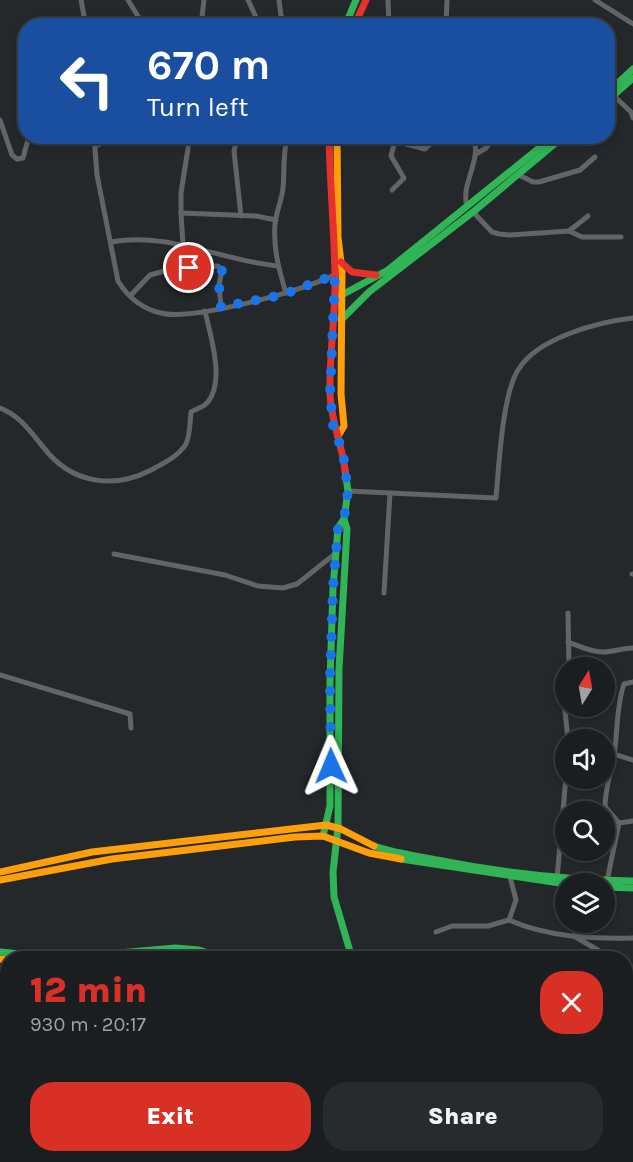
<!DOCTYPE html>
<meta charset="utf-8">
<style>
:root{--surface:#1b1e20;--page:#282b2d;--text:#f1f3f6;--muted:#a0a2a5;--line:#393c3e;--accent:#d93025}
body{margin:0;font-family:Karla,sans-serif;background:var(--page);color:var(--text);height:100vh;display:flex;flex-direction:column;font-size:22px;white-space:nowrap}
*{box-sizing:border-box;margin:0}
p{font-size:20px;color:var(--muted)}
.icon{flex:none;width:33px;height:33px;fill:none;stroke:currentColor;stroke-width:2;stroke-linecap:round;stroke-linejoin:round}
.map{position:relative;flex:1;overflow:hidden}
.panel{position:absolute;left:0px;top:951px;width:633px;height:212px;display:flex;flex-direction:column;background:var(--surface);border-radius:24px 24px 0 0;box-shadow:0 3px 9px #0003,0 0 0 2px var(--line)}
.panel>*{flex:none}
.hud{position:absolute;left:18px;top:18px;width:597px;height:126px;border-radius:24px;box-shadow:0 3px 9px #0003,0 0 0 2px var(--line);background:#1a4fa0;color:#fff;overflow:hidden}
.needle{width:39px;rotate:11deg}
.tools{position:absolute;left:555px;top:657px;display:grid;gap:12px}
.tools a{display:grid;place-items:center;width:60px;height:60px;border-radius:50%;background:var(--surface);box-shadow:0 3px 9px #0003,0 0 0 2px var(--line);font-size:30px}
.pin{position:absolute;display:grid;place-items:center;width:51px;height:51px;color:#fff;margin:-26px;border:3px solid #fff;border-radius:50%;box-shadow:0 2px 6px #0007}
.me{position:absolute;width:66px;margin:-33px;rotate:359deg;stroke-linejoin:round;filter:drop-shadow(0 0 4px #0008)}
.turn{display:flex;align-items:center;gap:21px;height:126px;padding:0 30px;font-size:27px}
.turn .icon{width:78px;height:78px;stroke-width:2.5}
.turn b{display:block;font-size:42px;line-height:51px}
.round{display:grid;place-items:center;flex:none;width:63px;height:63px;border-radius:24px;background:var(--page)}
.headline{display:flex;align-items:center;justify-content:space-between;height:102px;padding:0 30px}
h1{font-size:36px;font-weight:800;line-height:45px;color:var(--accent)}
.primary-button{display:flex;gap:12px;margin-top:auto;padding:12px 30px}
.primary-button a{flex:1;height:69px;border-radius:24px;background:var(--accent);color:#fff;font-size:24px;font-weight:800;line-height:69px;text-align:center}
.primary-button a+a{background:var(--page);color:var(--text)}
.map>svg:first-child{display:block}
.lines{fill:none;stroke-linecap:round;stroke-linejoin:round}
.street{stroke:#636465;stroke-width:5}
.fast{stroke:#30b455;stroke-width:7}
.slow{stroke:#ff9f0a;stroke-width:7}
.jam{stroke:#e5322d;stroke-width:7}
.route{stroke:#1a73e8;stroke-width:10;stroke-dasharray:0 18}
</style>
<div class="map">
<svg width="633" height="1162" viewBox="0 0 633 1162">
<rect width="100%" height="100%" fill="#24282a"/>
<g class="lines">
<g class="street">
<polyline points="81,0 86,26"/>
<polyline points="128,0 144,26"/>
<polyline points="248,0 260,26"/>
<polyline points="279,0 281,16 292,26"/>
<polyline points="388,0 389,26"/>
<polyline points="595,0 633,24"/>
<polyline points="201,26 204,0"/>
<polyline points="446,26 447,0"/>
<polyline points="481,26 495,24 505,26"/>
<polyline points="613,95 631,112 633,118"/>
<polyline points="0,120 12,155 17,159 23,158 29,136"/>
<path d="M94,136l3,39 21,106c10,16 24,28 43,32 32,8 147,-23 177,-40"/>
<polyline points="181,136 186,138 189,142 181,193 181,213"/>
<polyline points="238,136 234,151 241,216"/>
<polyline points="392,136 395,141 425,149 439,136"/>
<polyline points="95,146 124,136"/>
<polyline points="476,154 486,148 496,136"/>
<polyline points="519,175 533,182 539,182 580,170 595,157"/>
<polyline points="392,190 404,178 391,156 395,141"/>
<path d="M467,207c-7,-24 16,-47 6,-71"/>
<polyline points="473,212 492,232 499,234 510,235 569,231 582,237 621,237"/>
<polyline points="569,231 588,216"/>
<path d="M111,242c57,-11 111,19 167,24"/>
<polyline points="183,245 181,213 256,216 276,220"/>
<path d="M286,293c-7,-23 -13,-45 -11,-69 1,-12 7,-24 8,-36 2,-18 -1,-35 5,-52"/>
<polyline points="130,296 150,275 176,268 218,266 222,270 219,285 221,307"/>
<path d="M0,408c22,8 34,29 49,46 27,30 66,34 100,17 13,-7 29,-14 37,-27 4,-8 4,-23 5,-32 5,-3 13,-5 16,-9 19,-21 3,-68 -2,-92"/>
<path d="M348,491l148,7c3,-32 6,-102 22,-128 19,-32 80,-48 115,-52"/>
<polyline points="114,554 225,575 258,586 283,588 297,584 336,553"/>
<polyline points="632,574 633,574"/>
<polyline points="384,593 390,493"/>
<polyline points="568,613 569,668"/>
<path d="M568,642c11,4 22,10 35,10 10,0 20,-4 30,-4"/>
<polyline points="0,675 130,714 131,728"/>
<polyline points="566,693 564,701 568,740"/>
<polyline points="604,751 633,760"/>
<polyline points="619,823 633,821"/>
<polyline points="557,879 566,777"/>
<path d="M607,881l12,-58 -14,-16c0,-18 6,-34 9,-52 4,-24 2,-48 10,-71l9,-2"/>
<path d="M509,920c38,17 83,19 124,18"/>
<polyline points="436,932 452,926 488,926 509,920 516,900 509,873"/>
<polyline points="574,936 611,958"/>
<path d="M630,966c-5,14 -6,31 3,44"/>
<polyline points="0,1038 8,1037"/>
<polyline points="242,1155 248,1162"/>
<polyline points="560,1155 565,1162"/>
</g>
<g class="fast">
<polyline points="345,26 356,0"/>
<polyline points="608,92 633,69"/>
<polyline points="608,100 633,78"/>
<polyline points="338,297 388,270 554,136"/>
<polyline points="341,320 369,292 473,212 564,136"/>
<polyline points="344,519 347,529 339,669 338,827 333,872 334,897 352,958"/>
<polyline points="323,836 330,806 330,681 333,588 338,528 344,519 348,491 345,470"/>
<path d="M374,846c21,7 42,10 63,14 65,13 130,20 196,21"/>
<polyline points="401,859 566,884"/>
<polyline points="604,887 633,888"/>
<polyline points="0,952 44,956 96,955 175,948 199,950 224,958"/>
<polyline points="41,1162 45,1155"/>
<polyline points="461,1162 462,1155"/>
<polyline points="485,1162 486,1155"/>
</g>
<g class="slow">
<polyline points="337,136 338,237 342,271 341,394 344,426 338,436"/>
<polyline points="0,872 92,852 326,825 341,829 374,846"/>
<polyline points="0,880 112,859 295,837 323,836 369,853 401,859"/>
<polyline points="151,958 175,956 198,958"/>
<polyline points="0,959 8,960"/>
<polyline points="53,1162 58,1155"/>
</g>
<g class="jam">
<polyline points="354,26 366,0"/>
<path d="M329,136c1,46 5,92 6,138 1,40 -6,80 -5,120 1,28 12,49 15,76"/>
<polyline points="341,262 352,272 376,275"/>
<polyline points="516,1155 518,1162"/>
</g>
</g>
<g class="lines">
<polyline class="route" points="189,268 221,267 222,270 219,285 221,307 282,295 335,275 330,394 333,425 343,453 348,491 344,519 338,528 333,588 330,681 331,766"/>
</g>
</svg>
<div class="tools">
<a><svg class="needle" viewBox="-14 -14 28 28"><path d="M0-13l5 13h-10z" fill="#e53935"/><path d="M0 13l5-13h-10z" fill="#a0a2a5"/></svg></a>
<a><svg class="icon" aria-label="sound" viewBox="0 0 24 24"><path d="M4 9h4l5-4v14l-5-4H4zM17 9q2 3 0 6"/></svg></a>
<a><svg class="icon" aria-label="search" viewBox="0 0 24 24"><circle cx="10" cy="10" r="6"/><path d="M15 15l6 6"/></svg></a>
<a><svg class="icon" aria-label="layers" viewBox="0 0 24 24"><path d="M12 4l9 5-9 5-9-5zM3 14l9 5 9-5"/></svg></a>
</div>
<div class="pin" style="left:189px;top:268px;background:#d93025"><svg class="icon" aria-label="arrive" viewBox="0 0 24 24"><path d="M6 21V4h12l-3 4 3 4H6"/></svg></div>
<svg class="me" style="left:331px;top:766px" viewBox="-20 -20 40 40"><path d="M0-17L14 15 0 8-14 15z" fill="#1a73e8" stroke="#fff" stroke-width="4"/></svg>
<div class="hud">
<div class="turn"><svg class="icon" aria-label="left" viewBox="0 0 24 24"><path d="M17 20v-9H6M10 6l-5 5 5 5"/></svg><div><b>670 m</b>Turn left</div></div>
</div>
<section class="panel">
<div class="headline"><div><h1>12 min</h1><p>930 m · 20:17</p></div><a class="round" style="background:#d93025;color:#fff"><svg class="icon" aria-label="close" viewBox="0 0 24 24"><path d="M6 6l12 12M18 6L6 18"/></svg></a></div>
<div class="primary-button"><a>Exit</a><a>Share</a></div>
</section>
</div>
